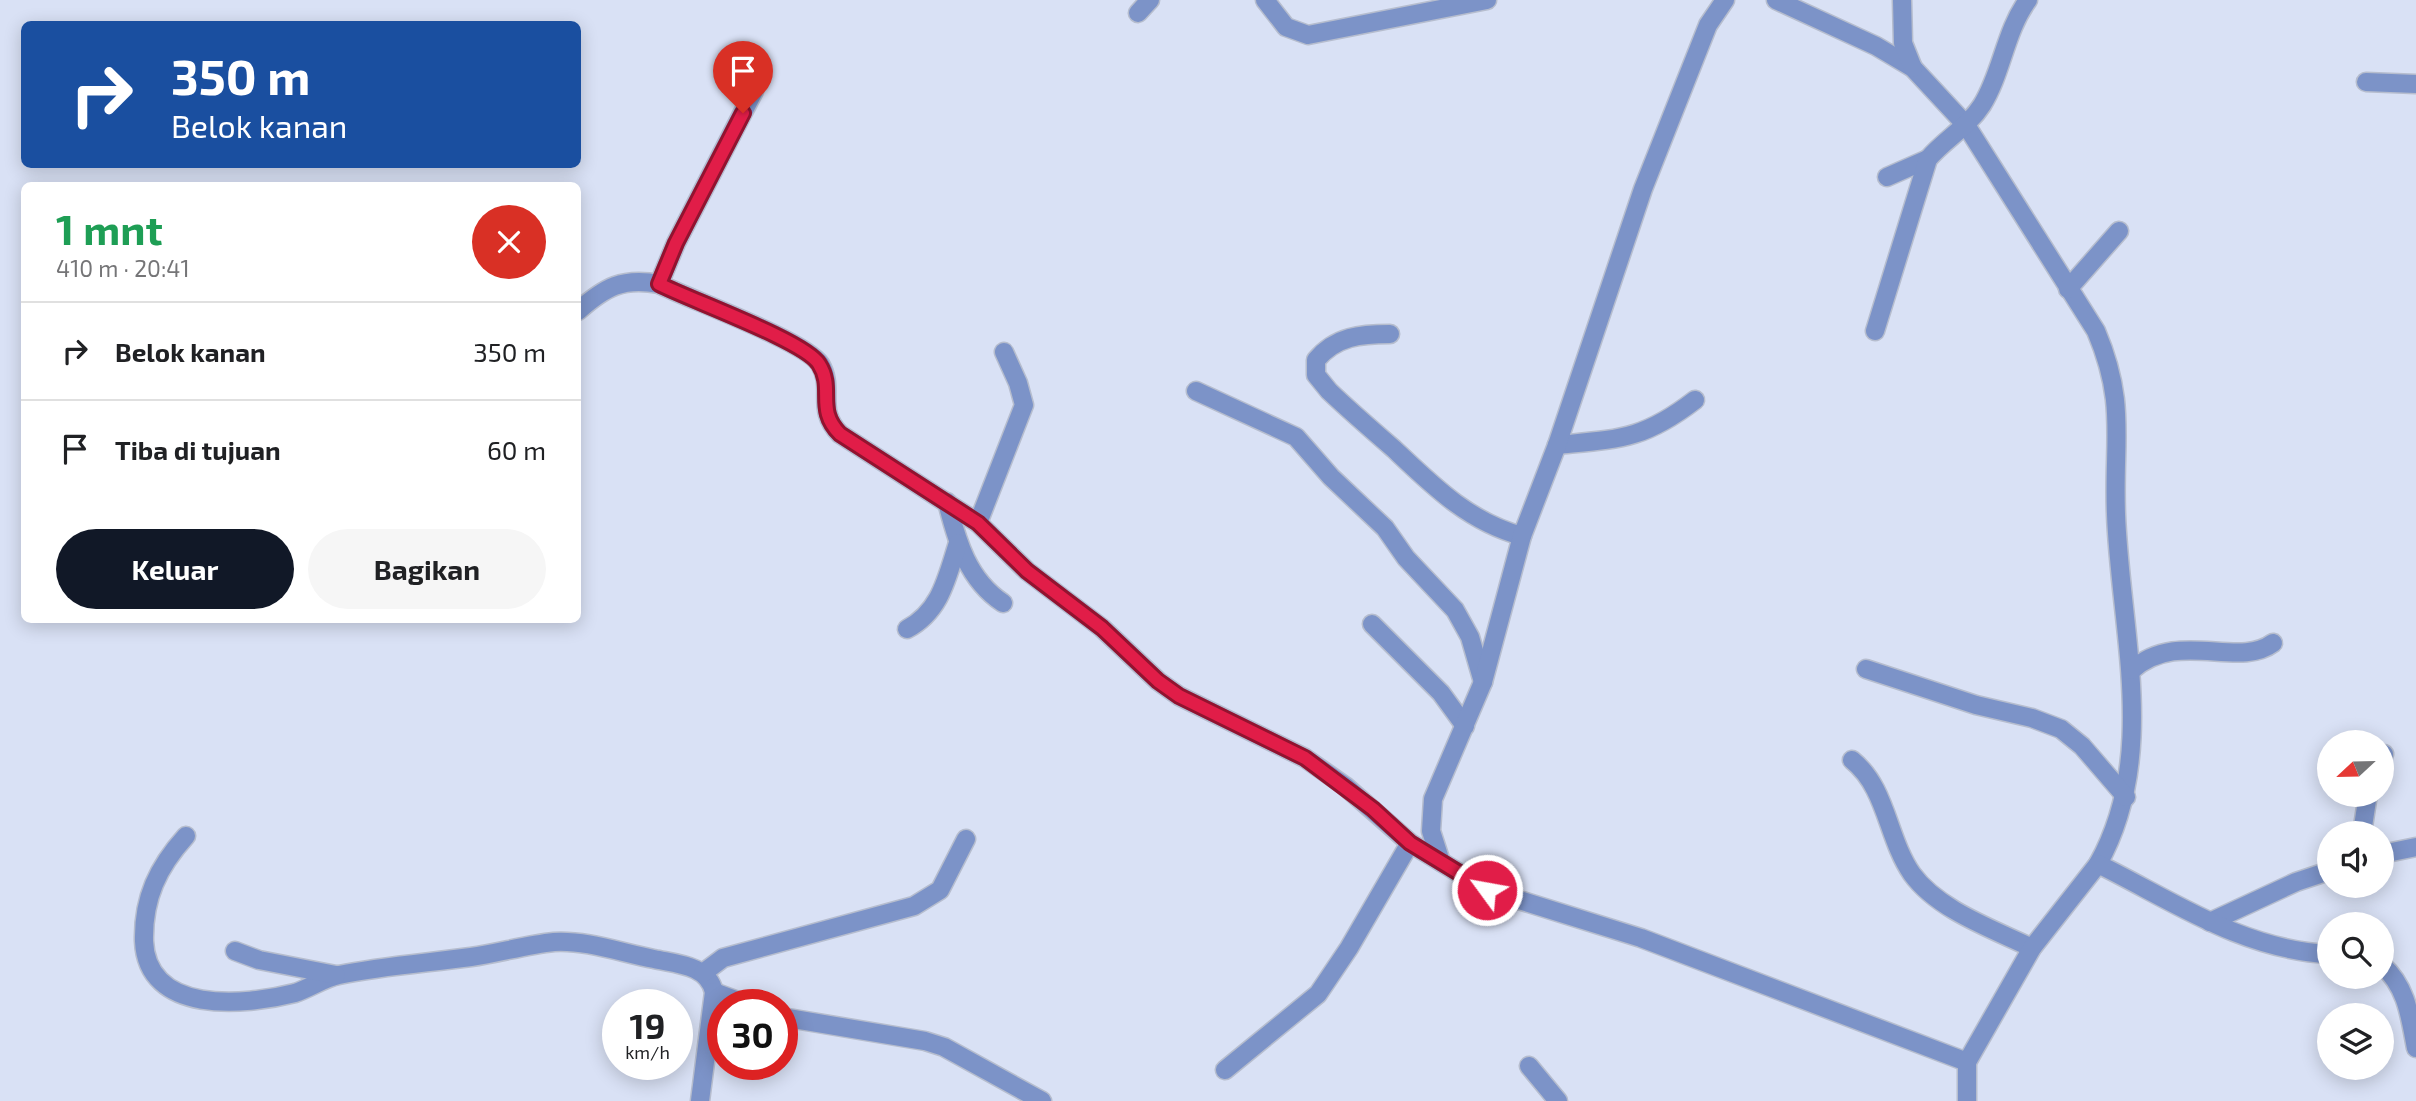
<!DOCTYPE html>
<html lang="id">
<meta charset="utf-8">
<style>
:root{--surface:#fff;--page:#f6f6f6;--text:#202124;--muted:#757577;--line:#e0e0e0;--accent:#111827}
body{margin:0;font-family:"Exo 2",sans-serif;background:var(--page);color:var(--text);height:100vh;display:flex;flex-direction:column;font-size:26px;white-space:nowrap}
*{box-sizing:border-box;margin:0}
p{font-size:23px;color:var(--muted)}
.icon{flex:none;width:38px;height:38px;fill:none;stroke:currentColor;stroke-width:2;stroke-linecap:round;stroke-linejoin:round}
.map{position:relative;flex:1;overflow:hidden}
.side{position:absolute;left:21px;top:182px;width:560px;height:441px;display:flex;flex-direction:column;background:var(--surface);border-radius:10px;box-shadow:0 4px 18px #0003}
.side>*{flex:none}
.banner{position:absolute;left:21px;top:21px;width:560px;height:147px;border-radius:10px;box-shadow:0 4px 18px #0003;background:#1a4fa0;color:#fff;overflow:hidden}
.needle{width:46px;rotate:248deg}
.tools{position:absolute;left:2317px;top:730px;display:grid;gap:14px}
.tools a{display:grid;place-items:center;width:77px;height:77px;border-radius:50%;background:var(--surface);box-shadow:0 4px 18px #0003;font-size:35px}
.speed{position:absolute;left:602px;top:989px;display:flex;gap:14px;font-size:35px;font-weight:700;text-align:center}
.speed>*{display:grid;place-content:center;width:91px;height:91px;border-radius:50%;background:var(--surface);box-shadow:0 4px 18px #0003;line-height:1}
.speed small{font-size:18px;font-weight:400}
.speed .limit{border:10px solid #d22;background:#fff;color:#111}
.pin{position:absolute;display:grid;place-items:center;width:60px;height:60px;color:#fff;margin:-72px -30px;border-radius:50% 50% 50% 0;rotate:-45deg;box-shadow:0 0 7px #0007}
.pin .icon{rotate:45deg}
.me{position:absolute;width:77px;margin:-38px;rotate:302deg;stroke-linejoin:round;filter:drop-shadow(0 0 5px #0008)}
.turn{display:flex;align-items:center;gap:24px;height:147px;padding:0 35px;font-size:32px}
.turn .icon{width:91px;height:91px;stroke-width:2.5}
.turn b{display:block;font-size:49px;line-height:60px}
.round{display:grid;place-items:center;flex:none;width:74px;height:74px;border-radius:37px;background:var(--page)}
.headline{display:flex;align-items:center;justify-content:space-between;height:119px;padding:0 35px}
h1{font-size:42px;font-weight:700;line-height:52px;color:#1e9e55}
.button{display:flex;gap:14px;margin-top:auto;padding:14px 35px}
.button a{flex:1;height:80px;border-radius:42px;background:var(--accent);color:#fff;font-size:28px;font-weight:700;line-height:80px;text-align:center}
.button a+a{background:var(--page);color:var(--text)}
ul{padding:0;list-style:none}
li{display:flex;align-items:center;gap:21px;height:98px;padding:0 35px;border-top:2px solid var(--line)}
li div{flex:1}
li b{display:block;font-size:26px}
li em{font-style:normal}
.map>svg:first-child{display:block}
.lines{fill:none;stroke-linecap:round;stroke-linejoin:round}
.minor-casing{stroke:#b6bdce;stroke-width:21}
.minor{stroke:#7c93c8;stroke-width:18}
.route-casing{stroke:#92132f;stroke-width:18}
.route{stroke:#e11d48;stroke-width:12}
</style>
<div class="map">
<svg width="2416" height="1101" viewBox="0 0 2416 1101">
<rect width="100%" height="100%" fill="#d9e1f5"/>
<g class="lines">
<g class="minor-casing">
<g id="minor">
<polyline points="1265,0 1286,27 1308,35 1487,0"/>
<path d="M1776,0l100,46 37,22 53,57 130,206c31,73 17,109 20,183 4,116 43,241 -18,350"/>
<polyline points="1902,0 1903,43 1913,68"/>
<polyline points="1138,13 1150,0"/>
<polyline points="2366,82 2416,84"/>
<path d="M754,91l-78,152 -17,41c32,16 146,57 161,80 15,25 -5,45 20,70l138,89 49,48 75,57 56,53 21,15 126,62 40,28 65,57 77,47 154,48 326,124"/>
<polyline points="1887,177 1928,159"/>
<polyline points="2068,289 2119,231"/>
<path d="M578,311c27,-24 45,-34 81,-27"/>
<path d="M1875,331l53,-172c17,-20 40,-32 54,-54 20,-32 23,-74 46,-105"/>
<path d="M1390,334c-29,0 -54,2 -74,26v15l13,16c21,20 43,39 65,58 39,37 75,73 128,87"/>
<polyline points="1196,391 1296,437 1331,477 1385,528 1406,558 1455,610 1470,637 1483,682"/>
<path d="M1557,445c62,-6 86,-5 138,-45"/>
<path d="M947,502c10,40 21,78 56,101"/>
<polyline points="978,523 1024,405 1018,383 1004,352"/>
<polyline points="1372,624 1441,693 1465,726"/>
<path d="M907,629c34,-18 40,-52 51,-86"/>
<polyline points="1866,669 1976,705 2032,718 2061,729 2082,746 2126,797"/>
<path d="M2132,670c46,-41 106,-1 141,-27"/>
<path d="M1852,760c35,28 35,78 60,114 26,36 81,55 120,74"/>
<polyline points="2382,760 2384,754"/>
<polyline points="2362,833 2368,794"/>
<path d="M186,836c-28,31 -43,62 -42,105 3,74 100,65 151,52 15,-5 29,-15 44,-18 43,-9 88,-12 132,-18 28,-4 55,-12 83,-15 33,-2 68,11 100,17 23,5 54,6 60,33l-14,109"/>
<polyline points="2382,854 2416,847"/>
<polyline points="1441,862 1431,831 1433,799 1483,682 1522,536 1557,445 1643,189 1708,25 1725,0"/>
<polyline points="2210,922 2296,882 2329,871"/>
<polyline points="235,951 259,960 336,975"/>
<path d="M2382,965c25,22 28,52 34,83"/>
<polyline points="703,973 723,958 914,906 940,890 966,839"/>
<polyline points="714,992 746,1004"/>
<polyline points="782,1017 925,1041 944,1047 1042,1101"/>
<polyline points="1529,1066 1558,1101"/>
<polyline points="1225,1070 1318,994 1349,948 1410,843"/>
<path d="M1967,1101v-39l65,-114 66,-84c75,37 145,86 231,90"/>
</g>
</g>
<use href="#minor" class="minor"/>
</g>
<g class="lines">
<g class="route-casing">
<path id="route" d="M743,113l-67,130 -17,41c31,16 146,57 160,80 16,25 -4,45 21,70l138,89 49,48 75,57 56,53 21,15 126,62 68,51 37,34 77,47"/>
</g>
<use href="#route" class="route"/>
</g>
</svg>
<div class="tools">
<a><svg class="needle" viewBox="-14 -14 28 28"><path d="M0-13l5 13h-10z" fill="#e53935"/><path d="M0 13l5-13h-10z" fill="#757577"/></svg></a>
<a><svg class="icon" aria-label="sound" viewBox="0 0 24 24"><path d="M4 9h4l5-4v14l-5-4H4zM17 9q2 3 0 6"/></svg></a>
<a><svg class="icon" aria-label="search" viewBox="0 0 24 24"><circle cx="10" cy="10" r="6"/><path d="M15 15l6 6"/></svg></a>
<a><svg class="icon" aria-label="layers" viewBox="0 0 24 24"><path d="M12 4l9 5-9 5-9-5zM3 14l9 5 9-5"/></svg></a>
</div>
<div class="speed"><div>19<small>km/h</small></div><div class="limit">30</div></div>
<div class="pin" style="left:743px;top:113px;background:#d93025"><svg class="icon" aria-label="arrive" viewBox="0 0 24 24"><path d="M6 21V4h12l-3 4 3 4H6"/></svg></div>
<svg class="me" style="left:1487px;top:890px" viewBox="-20 -20 40 40"><circle r="17" fill="#e11d48" stroke="#fff" stroke-width="3"/><path d="M0-11L8 9 0 5-8 9z" fill="#fff"/></svg>
<div class="banner">
<div class="turn"><svg class="icon" aria-label="right" viewBox="0 0 24 24"><path d="M7 20v-9h11M14 6l5 5-5 5"/></svg><div><b>350 m</b>Belok kanan</div></div>
</div>
<section class="side">
<div class="headline"><div><h1>1 mnt</h1><p>410 m · 20:41</p></div><a class="round" style="background:#d93025;color:#fff"><svg class="icon" aria-label="close" viewBox="0 0 24 24"><path d="M6 6l12 12M18 6L6 18"/></svg></a></div>
<ul>
<li><svg class="icon" aria-label="right" viewBox="0 0 24 24"><path d="M7 20v-9h11M14 6l5 5-5 5"/></svg><div><b>Belok kanan</b></div><em>350 m</em></li>
<li><svg class="icon" aria-label="arrive" viewBox="0 0 24 24"><path d="M6 21V4h12l-3 4 3 4H6"/></svg><div><b>Tiba di tujuan</b></div><em>60 m</em></li>
</ul>
<div class="button"><a>Keluar</a><a>Bagikan</a></div>
</section>
</div>
